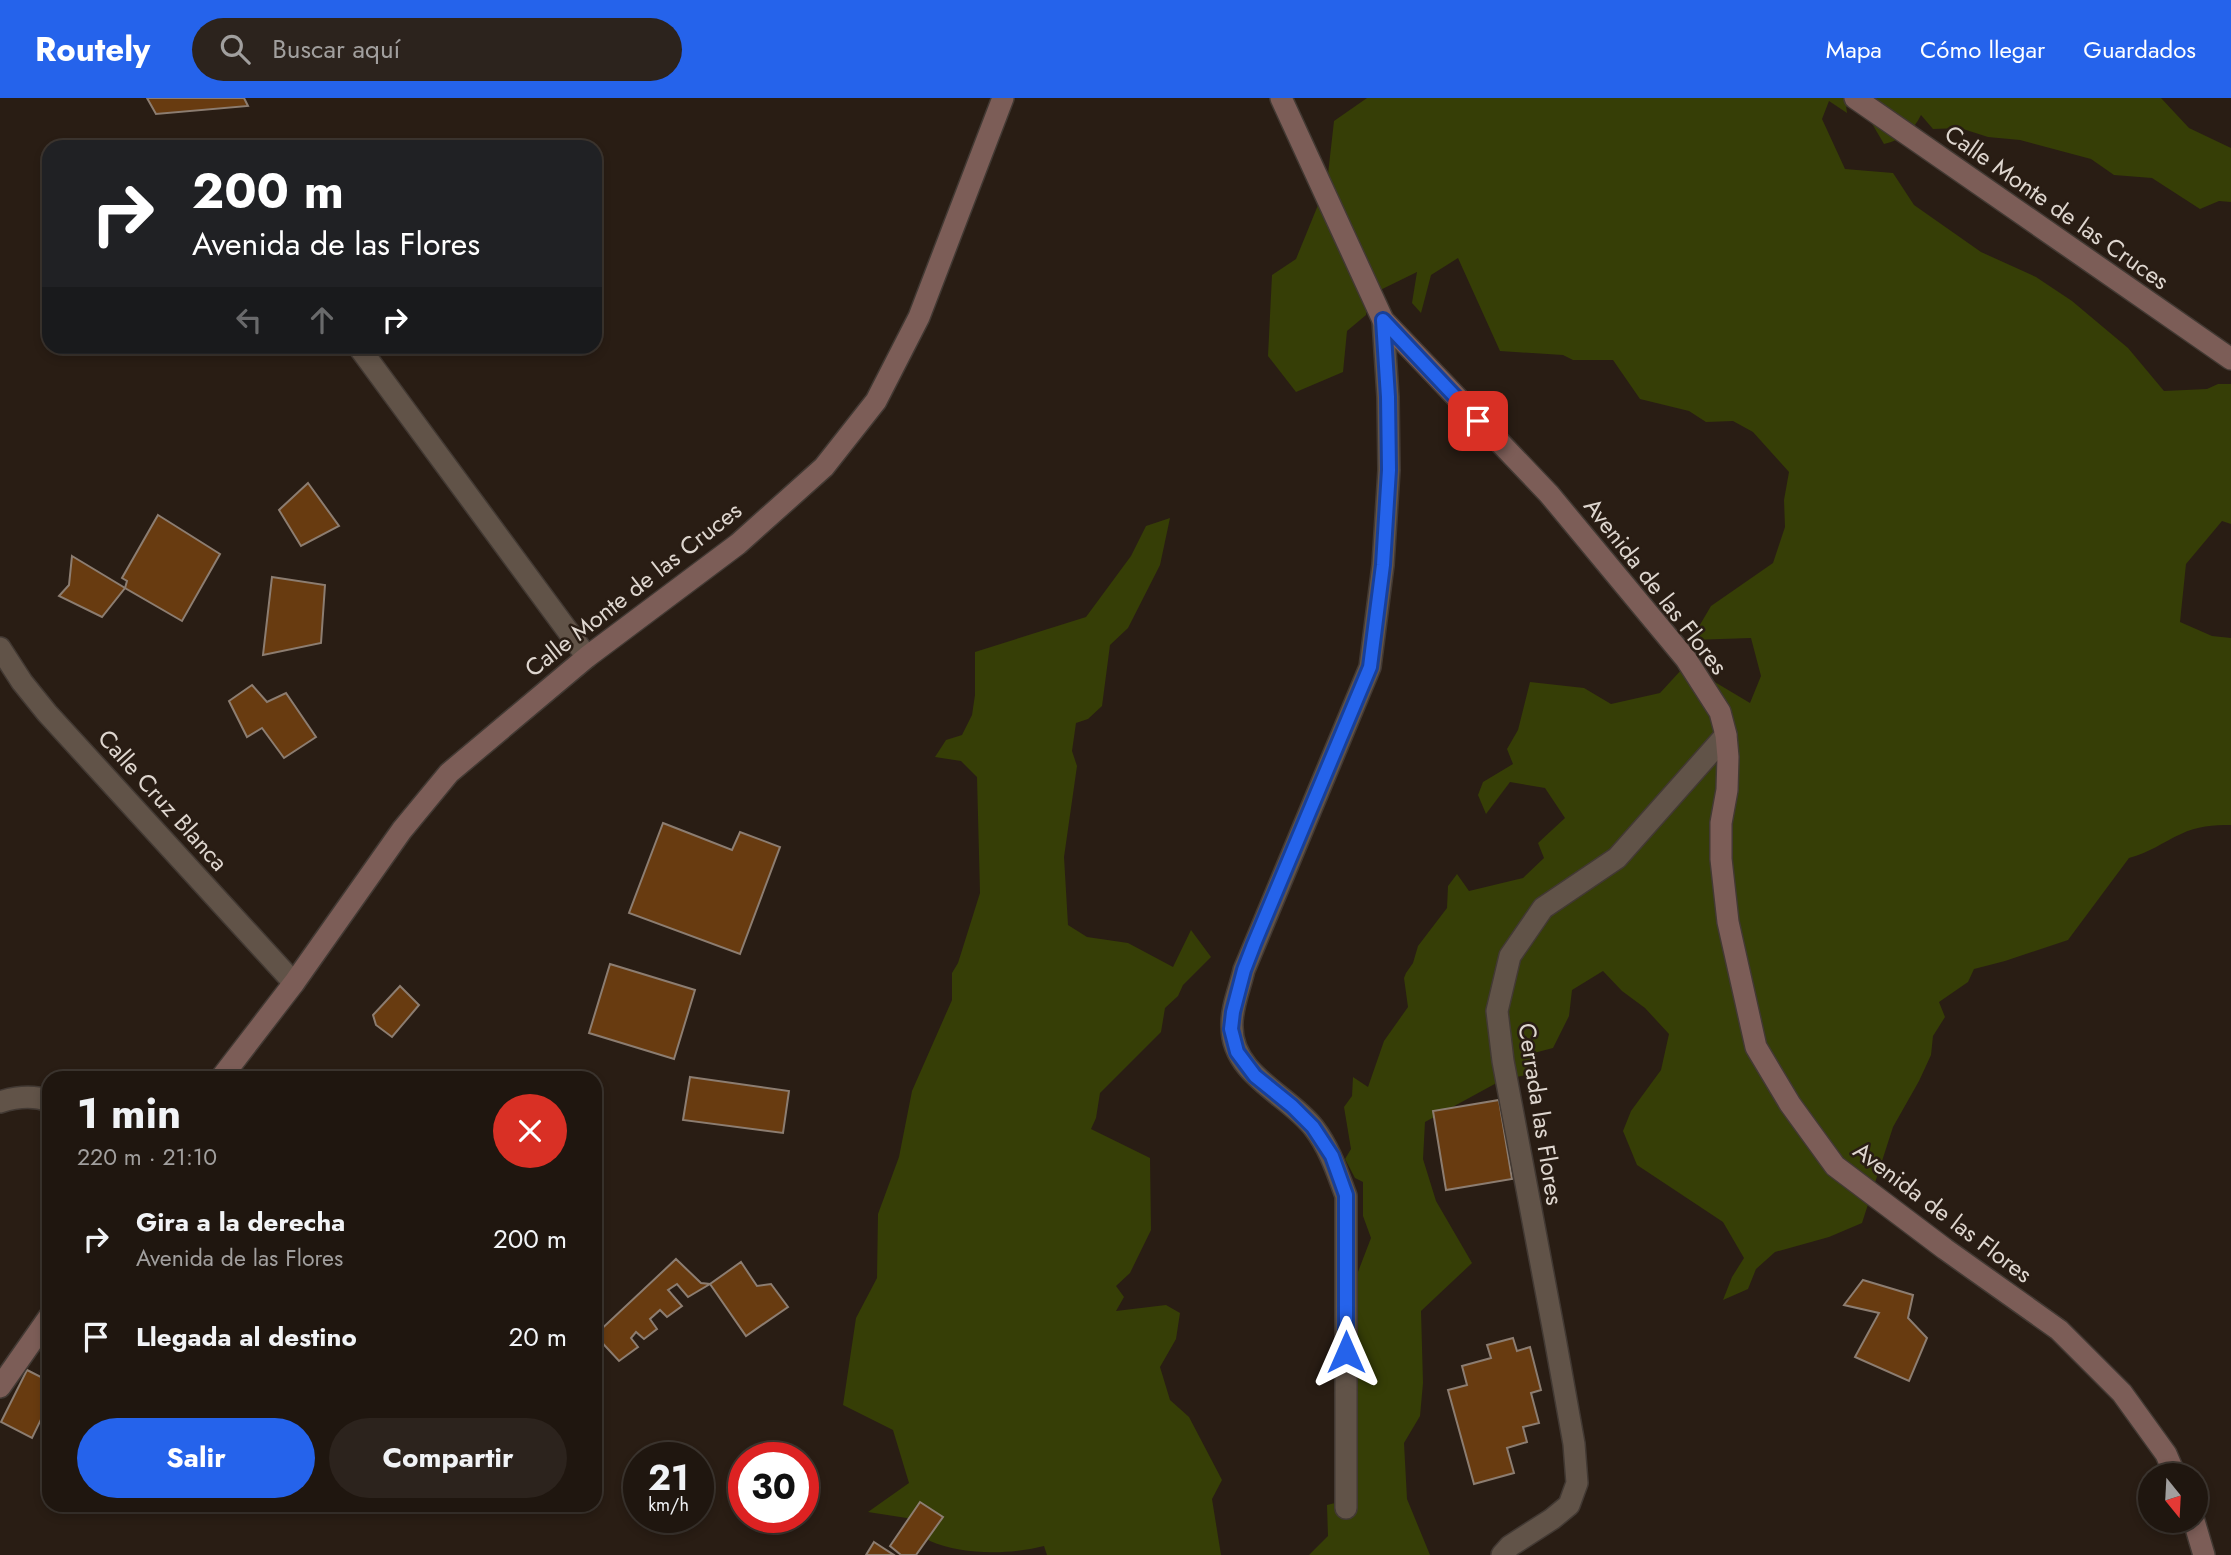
<!DOCTYPE html>
<html lang="es">
<meta charset="utf-8">
<style>
:root{--surface:#1f160f;--page:#2c231d;--text:#f1f3f6;--muted:#a19f9e;--line:#3c352f;--accent:#2563eb}
body{margin:0;font-family:Jost,sans-serif;background:var(--page);color:var(--text);height:100vh;display:flex;flex-direction:column;font-size:26px;white-space:nowrap}
*{box-sizing:border-box;margin:0}
p{font-size:23px;color:var(--muted)}
.icon{flex:none;width:38px;height:38px;fill:none;stroke:currentColor;stroke-width:2;stroke-linecap:round;stroke-linejoin:round}
.map{position:relative;flex:1;overflow:hidden}
.details{position:absolute;left:42px;top:973px;width:560px;height:441px;display:flex;flex-direction:column;background:var(--surface);border-radius:21px;box-shadow:0 4px 10px #0003,0 0 0 2px var(--line)}
.details>*{flex:none}
.guide{position:absolute;left:42px;top:42px;width:560px;height:214px;border-radius:21px;box-shadow:0 4px 10px #0003,0 0 0 2px var(--line);background:#202124;color:#fff;overflow:hidden}
.needle{width:46px;rotate:162deg}
.fabs{position:absolute;left:2138px;top:1365px;display:grid;gap:14px}
.fabs a{display:grid;place-items:center;width:70px;height:70px;border-radius:50%;background:var(--surface);box-shadow:0 4px 10px #0003,0 0 0 2px var(--line);font-size:35px}
.speed{position:absolute;left:623px;top:1344px;display:flex;gap:14px;font-size:35px;font-weight:700;text-align:center}
.speed>*{display:grid;place-content:center;width:91px;height:91px;border-radius:50%;background:var(--surface);box-shadow:0 4px 10px #0003,0 0 0 2px var(--line);line-height:1}
.speed small{font-size:18px;font-weight:400}
.speed .limit{border:10px solid #d22;background:#fff;color:#111}
.pin{position:absolute;display:grid;place-items:center;width:60px;height:60px;color:#fff;margin:-30px;border-radius:14px;box-shadow:0 4px 10px #0006}
.me{position:absolute;width:77px;margin:-38px;rotate:0deg;stroke-linejoin:round;filter:drop-shadow(0 0 5px #0008)}
.turn{display:flex;align-items:center;gap:24px;height:147px;padding:0 35px;font-size:32px}
.turn .icon{width:91px;height:91px;stroke-width:2.5}
.turn b{display:block;font-size:49px;line-height:60px}
.lanes{display:flex;align-items:center;height:66px;padding:0 35px;background:#0003;justify-content:center;gap:35px;direction:ltr}
.lanes .off{opacity:.35}
.round{display:grid;place-items:center;flex:none;width:74px;height:74px;border-radius:37px;background:var(--page)}
.headline{display:flex;align-items:center;justify-content:space-between;height:119px;padding:0 35px}
h1{font-size:42px;font-weight:700;line-height:52px}
.action{display:flex;gap:14px;margin-top:auto;padding:14px 35px}
.action a{flex:1;height:80px;border-radius:42px;background:var(--accent);color:#fff;font-size:28px;font-weight:700;line-height:80px;text-align:center}
.action a+a{background:var(--page);color:var(--text)}
ul{padding:0;list-style:none}
li{display:flex;align-items:center;gap:21px;height:98px;padding:0 35px}
li div{flex:1}
li b{display:block;font-size:26px}
li em{font-style:normal}
header{display:flex;align-items:center;gap:42px;box-sizing:border-box;height:98px;padding:0 35px;background:var(--accent);color:#fff}
header strong{font-size:33px}
nav{display:flex;gap:38px;margin-inline-start:auto;font-size:24px}
.search{width:490px;height:63px;background:var(--page);display:flex;align-items:center;gap:18px;box-sizing:border-box;padding:0 24px;border-radius:38px;color:var(--muted);font-size:26px}
.map>svg:first-child{display:block}
.green{fill:#363e06}
.building{fill:#683b10;stroke:#8c7d71;stroke-width:2}
.lines{fill:none;stroke-linecap:round;stroke-linejoin:round}
.street-casing{stroke:#423933;stroke-width:24}
.secondary-casing{stroke:#423933;stroke-width:24}
.street{stroke:#615348;stroke-width:21}
.secondary{stroke:#7c5d57;stroke-width:21}
.route-casing{stroke:#184099;stroke-width:18}
.route{stroke:#2563eb;stroke-width:12}
.labels{text-anchor:middle;dominant-baseline:central;stroke-width:5;stroke-linejoin:round;paint-order:stroke}
.street-label{font-size:24px;fill:#ded6cf;stroke:#291d14}
</style>
<header>
<strong>Routely</strong>
<div class="search"><svg class="icon" aria-label="search" viewBox="0 0 24 24"><circle cx="10" cy="10" r="6"/><path d="M15 15l6 6"/></svg>Buscar aquí</div>
<nav><a>Mapa</a><a>Cómo llegar</a><a>Guardados</a></nav>
</header>
<div class="map">
<svg width="2231" height="1457" viewBox="0 0 2231 1457">
<rect width="100%" height="100%" fill="#291d14"/>
<g class="green">
<path d="M1367,0h478l2,15 -18,-12 -7,18 23,50 48,4 21,32 67,47 55,25 36,24 56,47 36,43 43,-2 11,-5h13v140l-9,-3 -36,43 -6,58 32,14 19,2v187c-18,0 -34,1 -50,9 -18,8 -32,19 -52,24l-61,82 -63,21 -31,8 -6,13 -29,20 6,15 -12,19 -2,19 -12,26 -26,46 -31,96 -33,14 -54,15 -19,17 -8,20 -25,11 9,-23 12,-19 -21,-36 -86,-57 -14,-34 8,-20 30,-41 8,-36 -24,-26 -23,-17 -19,-20 -31,19 -3,26 -16,32 -23,6 6,19 -34,7 -77,42 -2,37 13,42 36,62 -51,48 2,72 -3,33 -16,27 3,56 23,56h-121l19,-19 -1,-31 8,-2 3,-18 5,-174 28,-73 -8,-22v-34l-8,-4 -10,-19 6,-10 -7,-42 8,-11 1,-19 15,10 16,-46 24,-34 -4,-29 2,-5 7,-10 5,-17 29,-38 1,-22 9,-12 12,17 54,-13 21,-20 -6,-15 27,-25 -20,-30 -35,-6 -24,32 -8,-19 5,-13 30,-18 -6,-15 11,-19 12,-48 54,6 27,16 49,-11 23,-25 25,10 42,25 11,-27 -10,-38 -60,2 20,-34 62,-43 12,-36 -1,-27 5,-28 -36,-40 -20,-11 -27,1 -17,-11 -49,-12 -27,-39h-40l-10,-5 -63,-4 -42,-93 -27,17 -10,38 -9,-10 5,-31 -49,24 -2,19 -19,16 -4,41 -47,20 -28,-36 4,-81 24,-16 31,-76 7,-62z"/>
<path d="M1857,0h304l28,30 42,20v54l-12,-1 -19,8 -48,-31 -38,-3 -23,-16 -71,-19 -32,-3 -28,-9 -27,1 -12,-14c-8,16 -19,25 -37,29z"/>
<path d="M1170,420l-10,47 -32,63 -18,17 -8,61 -14,13 -12,4 -4,28 5,15 -13,91 4,68 19,12 41,6 45,24 18,-37 20,27 -28,28 -5,11 -13,12 -4,24 -61,61 -4,25 -5,11 59,29 1,72 -21,43 -14,13 8,11 -8,14 50,-6 14,8 -4,26 -16,28 10,33 19,17 33,63 -10,19 9,56h-174l-3,-9c-35,9 -82,9 -114,-5 -7,-5 -12,-15 -17,-22l-45,-7 41,-29 -16,-53 -50,-25 13,-87 21,-40 1,-64 21,-57 13,-66 40,-91v-27l6,-10 22,-70 -3,-116 -16,-16 -26,-4 11,-17 16,-5 10,-20 3,-20v-43l111,-35 45,-61 15,-30z"/>
</g>
<g class="building">
<polygon points="147,0 244,0 248,8 156,16"/>
<polygon points="308,385 339,428 301,448 279,412"/>
<polygon points="158,417 220,456 182,523 125,490 127,483 122,480"/>
<polygon points="72,458 125,490 102,519 59,498 69,487"/>
<polygon points="272,479 325,487 321,545 263,557"/>
<polygon points="252,587 267,604 286,595 316,639 284,660 262,630 247,639 229,603"/>
<polygon points="663,725 732,752 740,734 780,749 740,856 629,815"/>
<polygon points="610,866 695,892 674,961 589,935"/>
<polygon points="400,888 419,907 392,939 376,927 373,917"/>
<polygon points="690,979 789,993 783,1035 683,1022"/>
<polygon points="1499,1002 1512,1081 1446,1092 1433,1013"/>
<polygon points="676,1161 701,1185 710,1186 688,1199 677,1186 668,1192 682,1208 667,1219 660,1212 650,1221 657,1231 644,1241 636,1234 631,1240 638,1249 619,1263 595,1237"/>
<polygon points="741,1164 757,1188 771,1186 788,1209 746,1238 710,1186"/>
<polygon points="1863,1182 1913,1197 1908,1220 1927,1240 1909,1283 1855,1259 1879,1215 1844,1207"/>
<polygon points="1513,1240 1517,1253 1530,1249 1541,1292 1531,1295 1539,1325 1523,1329 1527,1344 1507,1350 1514,1375 1474,1386 1448,1292 1467,1287 1462,1268 1491,1260 1487,1247"/>
<polygon points="27,1272 49,1283 49,1305 32,1340 1,1324"/>
<polygon points="920,1404 943,1419 916,1457 901,1457 890,1448"/>
<polygon points="874,1444 894,1457 866,1457"/>
</g>
<g class="lines">
<g class="street-casing">
<g id="street">
<polyline points="358,248 587,559"/>
<polyline points="0,550 22,584 47,615 294,885"/>
<path d="M0,1004c16,-5 33,-7 49,-1"/>
<path d="M1346,1410v-312c-9,-24 -16,-47 -32,-68 -25,-33 -82,-53 -82,-101 -1,-19 8,-39 12,-57l126,-303 13,-102 6,-95 -1,-73 -5,-77"/>
<polyline points="1502,1457 1510,1448 1552,1421 1569,1407 1577,1385 1574,1346 1555,1240 1503,963 1497,913 1510,858 1543,810 1617,760 1726,637"/>
</g>
</g>
<g class="secondary-casing">
<g id="secondary">
<polyline points="1281,0 1383,222 1549,396 1686,561 1720,614 1726,637 1728,659 1727,692 1721,725 1721,761 1728,824 1756,949 1790,1006 1835,1068 1945,1151 2059,1232 2122,1295 2166,1356 2175,1377"/>
<polyline points="1855,0 2231,261"/>
<polyline points="221,980 294,885 402,732 449,675 587,559 738,446 824,369 876,303 919,219 1003,0"/>
<polyline points="0,1289 49,1219"/>
<polyline points="2194,1423 2204,1457"/>
</g>
</g>
<use href="#street" class="street"/>
<use href="#secondary" class="secondary"/>
</g>
<g class="lines">
<g class="route-casing">
<polyline id="route" points="1346,1254 1346,1097 1332,1058 1313,1029 1292,1008 1255,978 1237,954 1231,931 1233,914 1244,872 1254,846 1370,569 1383,467 1389,372 1388,299 1383,222 1478,323"/>
</g>
<use href="#route" class="route"/>
</g>
<g class="labels">
<g class="street-label">
<text transform="translate(2057 109) rotate(35)">Calle Monte de las Cruces</text>
<text transform="translate(1656 488) rotate(52)">Avenida de las Flores</text>
<text transform="translate(633 491) rotate(-38)">Calle Monte de las Cruces</text>
<text transform="translate(163 702) rotate(48)">Calle Cruz Blanca</text>
<text transform="translate(1541 1016) rotate(81)">Cerrada las Flores</text>
<text transform="translate(1943 1114) rotate(37)">Avenida de las Flores</text>
</g>
</g>
</svg>
<div class="fabs">
<a><svg class="needle" viewBox="-14 -14 28 28"><path d="M0-13l5 13h-10z" fill="#e53935"/><path d="M0 13l5-13h-10z" fill="#a19f9e"/></svg></a>
</div>
<div class="speed"><div>21<small>km/h</small></div><div class="limit">30</div></div>
<div class="pin" style="left:1478px;top:323px;background:#d93025"><svg class="icon" aria-label="arrive" viewBox="0 0 24 24"><path d="M6 21V4h12l-3 4 3 4H6"/></svg></div>
<svg class="me" style="left:1346px;top:1254px" viewBox="-20 -20 40 40"><path d="M0-17L14 15 0 8-14 15z" fill="#2563eb" stroke="#fff" stroke-width="4"/></svg>
<div class="guide">
<div class="turn"><svg class="icon" aria-label="right" viewBox="0 0 24 24"><path d="M7 20v-9h11M14 6l5 5-5 5"/></svg><div><b>200 m</b>Avenida de las Flores</div></div>
<div class="lanes"><svg class="icon off" aria-label="left" viewBox="0 0 24 24"><path d="M17 20v-9H6M10 6l-5 5 5 5"/></svg><svg class="icon off" aria-label="ahead" viewBox="0 0 24 24"><path d="M12 20V5M6 11l6-6 6 6"/></svg><svg class="icon" aria-label="right" viewBox="0 0 24 24"><path d="M7 20v-9h11M14 6l5 5-5 5"/></svg></div>
</div>
<section class="details">
<div class="headline"><div><h1>1 min</h1><p>220 m · 21:10</p></div><a class="round" style="background:#d93025;color:#fff"><svg class="icon" aria-label="close" viewBox="0 0 24 24"><path d="M6 6l12 12M18 6L6 18"/></svg></a></div>
<ul>
<li><svg class="icon" aria-label="right" viewBox="0 0 24 24"><path d="M7 20v-9h11M14 6l5 5-5 5"/></svg><div><b>Gira a la derecha</b><p>Avenida de las Flores</p></div><em>200 m</em></li>
<li><svg class="icon" aria-label="arrive" viewBox="0 0 24 24"><path d="M6 21V4h12l-3 4 3 4H6"/></svg><div><b>Llegada al destino</b></div><em>20 m</em></li>
</ul>
<div class="action"><a>Salir</a><a>Compartir</a></div>
</section>
</div>
